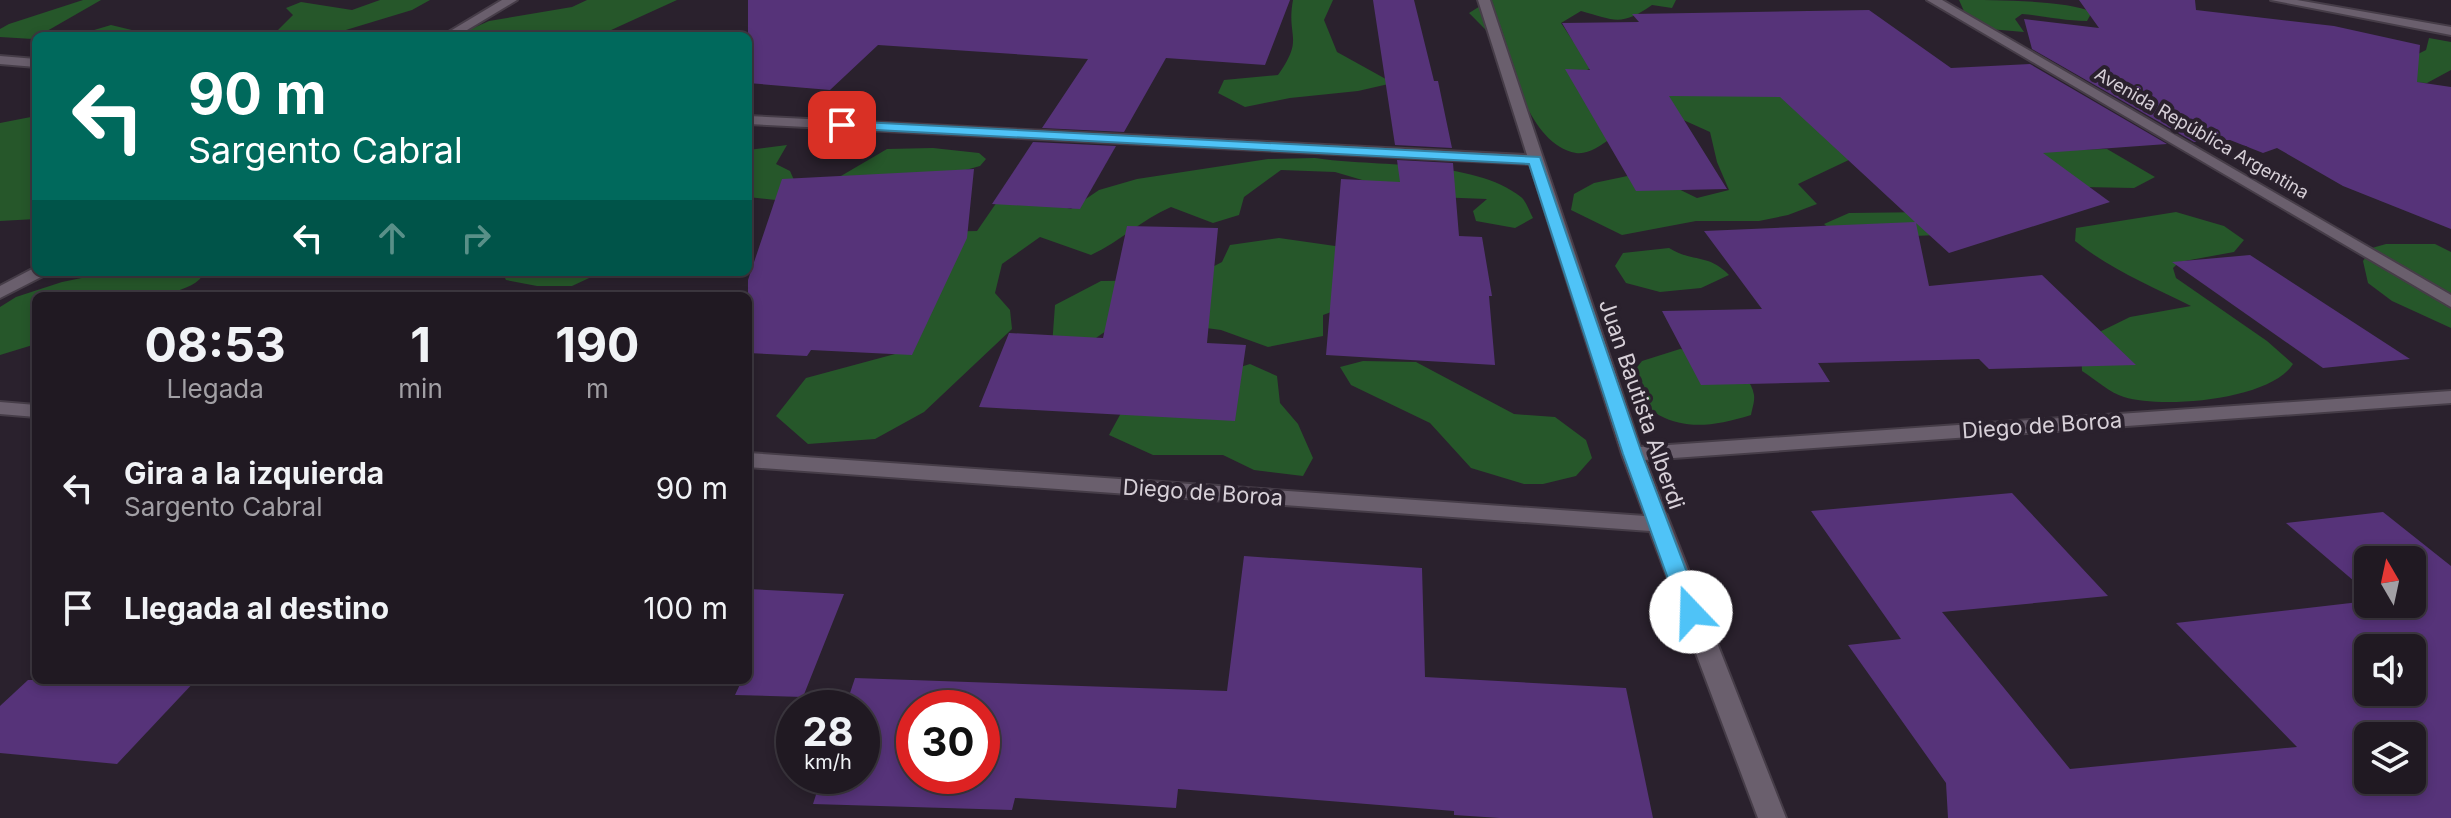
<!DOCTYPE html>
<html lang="es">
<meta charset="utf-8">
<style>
:root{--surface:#201922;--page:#28222a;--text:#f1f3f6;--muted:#a2a0a5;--line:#3d3840}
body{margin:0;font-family:Inter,sans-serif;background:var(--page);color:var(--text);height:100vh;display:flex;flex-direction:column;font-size:30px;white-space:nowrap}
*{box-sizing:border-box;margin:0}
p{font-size:26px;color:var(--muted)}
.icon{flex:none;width:44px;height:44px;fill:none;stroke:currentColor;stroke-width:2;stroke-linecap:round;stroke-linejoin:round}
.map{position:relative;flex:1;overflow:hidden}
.drawer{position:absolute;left:32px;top:292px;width:720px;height:392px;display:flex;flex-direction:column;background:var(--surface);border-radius:12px;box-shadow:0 4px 12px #0003,0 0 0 2px var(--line)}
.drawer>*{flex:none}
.guide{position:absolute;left:32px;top:32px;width:720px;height:244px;border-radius:12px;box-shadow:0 4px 12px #0003,0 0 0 2px var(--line);background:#00695c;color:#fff;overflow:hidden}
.needle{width:52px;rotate:351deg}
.fabs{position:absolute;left:2354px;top:546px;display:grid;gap:16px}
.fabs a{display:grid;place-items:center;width:72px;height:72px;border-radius:12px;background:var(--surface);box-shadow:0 4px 12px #0003,0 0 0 2px var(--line);font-size:40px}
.speed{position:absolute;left:776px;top:690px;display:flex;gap:16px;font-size:40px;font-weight:700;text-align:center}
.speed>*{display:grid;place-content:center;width:104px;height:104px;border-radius:50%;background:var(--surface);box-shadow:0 4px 12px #0003,0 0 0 2px var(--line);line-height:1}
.speed small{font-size:20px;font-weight:400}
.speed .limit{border:12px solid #d22;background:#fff;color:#111}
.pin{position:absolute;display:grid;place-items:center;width:68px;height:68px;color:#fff;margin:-34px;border-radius:16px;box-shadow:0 4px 12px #0006}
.me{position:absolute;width:88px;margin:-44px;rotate:339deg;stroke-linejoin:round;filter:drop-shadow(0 0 6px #0008)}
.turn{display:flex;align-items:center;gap:28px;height:168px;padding:0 24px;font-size:36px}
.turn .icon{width:104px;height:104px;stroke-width:2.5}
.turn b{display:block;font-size:56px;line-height:68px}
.lanes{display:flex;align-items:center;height:76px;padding:0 24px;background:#0003;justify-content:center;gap:40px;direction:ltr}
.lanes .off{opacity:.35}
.eta{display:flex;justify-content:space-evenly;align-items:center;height:136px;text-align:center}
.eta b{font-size:48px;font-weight:700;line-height:56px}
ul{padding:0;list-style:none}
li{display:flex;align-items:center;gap:24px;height:120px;padding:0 24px}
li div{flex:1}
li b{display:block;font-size:30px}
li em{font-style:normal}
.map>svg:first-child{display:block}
.green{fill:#26572a}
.building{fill:#563379;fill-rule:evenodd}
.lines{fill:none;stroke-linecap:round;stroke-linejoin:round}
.minor-casing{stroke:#463d48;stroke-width:4}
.secondary-casing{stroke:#463d48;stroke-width:4}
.minor{fill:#6a5f6d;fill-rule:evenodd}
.secondary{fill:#6a5f6d;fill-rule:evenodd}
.route{fill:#4fc3f7;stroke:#337fa1;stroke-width:2}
.labels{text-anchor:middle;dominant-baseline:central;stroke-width:8;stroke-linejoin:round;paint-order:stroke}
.far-street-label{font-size:18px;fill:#d7d0d8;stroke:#2a212d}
.street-label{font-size:22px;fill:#d7d0d8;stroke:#2a212d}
</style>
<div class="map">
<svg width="2451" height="818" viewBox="0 0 2451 818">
<rect width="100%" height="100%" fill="#2a212d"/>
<g class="green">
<polygon points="83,0 101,0 33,39 0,37 0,29 9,24"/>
<polygon points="380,0 430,0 412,10 326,36 272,36 293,15 286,8 301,2 352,10"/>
<polygon points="587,0 677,0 598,36 477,36 462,33 489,21 572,7"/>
<path d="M1293,0h40l-9,20 13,32 56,31 -35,8 -68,7 -45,9 -27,-14 6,-13 54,-5c27,-38 8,-37 15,-75z"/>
<path d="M1490,0h186l-4,8 -20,-3c-31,22 -38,15 -71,6l-20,12 12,18 206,15 74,102 -55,26 19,20 -29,11 -29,6h-63l-74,14 -51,-25 3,-16 20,-11 43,-9 21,5 39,19 32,-8 -12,-28 -7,-30 -40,-18 -44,-47 -37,2 -12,6 33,64c-9,6 -22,16 -34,14 -44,-8 -59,-75 -78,-107 -7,-12 -19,-23 -29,-33z"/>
<path d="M1959,0c34,0 108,0 133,12l-5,9c-23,0 -42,-5 -65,-7l-7,5 9,13 -35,-3 -22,-11z"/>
<polygon points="111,25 136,31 187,31 186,36 74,36"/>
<polygon points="2429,38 2451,42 2451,70 2427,83 2388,81 2404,61 2426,50"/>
<polygon points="36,116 36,219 0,221 0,123"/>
<polygon points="787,145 776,164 790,171 798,189 785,201 748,197 748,150"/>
<polygon points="933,148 979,153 986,159 980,166 962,171 829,183 887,149"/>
<polygon points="2107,149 2155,177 2134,188 2026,186 2037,151"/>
<path d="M1315,158c58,9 159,1 206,39 5,4 8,14 12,21l-18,10 -39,-7 -3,-10 14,-12 -105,-4 -13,-13 -34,-10 -54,-2 -37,27 -5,18 -26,8 -42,-16c-30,13 -50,34 -80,48l-51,-18 -38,27 -7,29 15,17 2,19 -88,83 -49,27 -67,5 -32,-28 30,-38 89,-24 21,-35 15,-87 46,-1 22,-32 30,-1 42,11 28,-19 38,-11 131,-20z"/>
<polygon points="1934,212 1962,234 1842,239 1824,224 1849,213"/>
<path d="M2176,212l48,14 20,14 -10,12 -55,10 -6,6 3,10 91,63 26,23c-23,36 -130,45 -169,33 -14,-4 -29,-18 -42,-26l-1,-30 49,-24 61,-11c-40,-20 -81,-37 -116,-65l1,-13z"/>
<polygon points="1279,238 1342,247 1356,303 1323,315 1323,336 1268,347 1221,330 1169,323 1106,331 1070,356 1052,346 1055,305 1101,281 1187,280 1222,262 1230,245"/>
<polygon points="2386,244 2435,244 2451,252 2451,328 2392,301 2368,283 2363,261 2372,248"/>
<path d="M1669,248c24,15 39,5 60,27l-28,13 -41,4 -34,-9 -11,-17 8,-13z"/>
<path d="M111,272h94c-17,36 -133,24 -169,24v48l-36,11v-48l16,-10 46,-15z"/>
<polygon points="502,272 602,272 572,286 537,286 506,280"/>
<path d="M1680,349c23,4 71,18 74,46 1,6 -2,14 -3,20 -54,17 -90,15 -127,-31l18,-23z"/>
<polygon points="1363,361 1416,362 1514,414 1555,417 1586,440 1592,458 1576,476 1543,484 1524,484 1471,468 1430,423 1351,385 1340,367"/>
<polygon points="1250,364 1277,376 1280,403 1298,424 1313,458 1303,476 1254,470 1223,455 1153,455 1109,435 1127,402"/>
</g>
<g class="building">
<polygon points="748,0 1290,0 1265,65 1166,58 1124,132 1042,128 1088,59 878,45 830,90 748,83"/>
<polygon points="1373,0 1414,0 1434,81 1438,81 1452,148 1395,145"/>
<polygon points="2079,0 2195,0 2196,10 2334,26 2420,45 2417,82 2451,87 2451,229 2343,186 2277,148 2263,153 2230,140 2194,142 2032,49 2024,19 2099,28"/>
<polygon points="1869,10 1951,68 2030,64 2167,144 2043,153 2110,202 1949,253 1916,223 1929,286 2042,275 2136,365 1989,369 1979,359 1818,363 1830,382 1701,385 1662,311 1762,309 1704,231 1915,222 1780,97 1669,96 1727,189 1636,191 1565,69 1590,70 1562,23 1639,22 1632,14"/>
<polygon points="1033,142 1116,146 1080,209 992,204"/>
<polygon points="1397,160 1453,163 1459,236 1482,237 1492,296 1489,296 1495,365 1326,355 1341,179 1400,182"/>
<polygon points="974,169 967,238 912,355 811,350 807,356 748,353 748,280 782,179"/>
<polygon points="1127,226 1218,228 1207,343 1246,345 1235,421 979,407 1009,333 1103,338"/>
<polygon points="2250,255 2410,359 2323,368 2172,262"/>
<path d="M2012,493l96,103 -166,16 128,157 227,-22 -121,-124 192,-22v3h44v-44h-44v33l-82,-70 97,-11 68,54v252h-503l-2,-35 -98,-138 53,-6 -90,-128zM2368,648h44v44h-44zM2368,736h44v44h-44z"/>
<path d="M1244,556l178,12 3,109 201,11 27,130h-153l-46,-3v-4l-276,-22 -2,19 -161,-10 -3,12 -199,-6 9,-28h40v-68h-17l10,-30 372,13zM914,708h68v68h-68z"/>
<polygon points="748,589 844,594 803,697 735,695 742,680 748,680"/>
<polygon points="28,680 196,680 117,764 0,753 0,706"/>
</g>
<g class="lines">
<g class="minor-casing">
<g id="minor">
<polygon points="502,0 517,0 457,36 442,36"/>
<polygon points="1478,0 1490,0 1640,447 2451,391 2451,403 1645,460 1786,818 1758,818 1650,531 748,467 748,453 1645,516 1622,454 1530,164 748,124 748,116 1527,155"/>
<polygon points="2271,0 2297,0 2451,27 2451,35"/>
<polygon points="0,56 36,59 36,67 0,64"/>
<polygon points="36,267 36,272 46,272 43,276 0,298 0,286"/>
<polygon points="0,402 36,405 36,417 0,414"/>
</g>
</g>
<g class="secondary-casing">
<polygon id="secondary" points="1927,0 1942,0 2451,295 2451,307"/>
</g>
<use href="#minor" class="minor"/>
<use href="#secondary" class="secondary"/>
</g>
<polygon class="route" points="842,121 1540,157 1642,454 1702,612 1699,618 1684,618 1680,612 1623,454 1529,164 838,128 838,122"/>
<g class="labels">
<g class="far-street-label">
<text transform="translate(2202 133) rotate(30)">Avenida República Argentina</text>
</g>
<g class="street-label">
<text transform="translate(1642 404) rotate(71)">Juan Bautista Alberdi</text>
<text transform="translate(2042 425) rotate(-4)">Diego de Boroa</text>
<text transform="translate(1203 492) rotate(4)">Diego de Boroa</text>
</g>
</g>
</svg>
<div class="fabs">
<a><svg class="needle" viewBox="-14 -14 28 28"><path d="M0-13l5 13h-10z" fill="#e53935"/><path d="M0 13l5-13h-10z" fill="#a2a0a5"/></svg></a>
<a><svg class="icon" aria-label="sound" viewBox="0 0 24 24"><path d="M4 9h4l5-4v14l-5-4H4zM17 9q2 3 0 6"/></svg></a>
<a><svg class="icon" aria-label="layers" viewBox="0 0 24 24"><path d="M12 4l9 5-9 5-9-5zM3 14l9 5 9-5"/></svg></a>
</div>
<div class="speed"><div>28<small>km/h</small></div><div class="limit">30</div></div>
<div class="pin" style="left:842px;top:125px;background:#d93025"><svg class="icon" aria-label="arrive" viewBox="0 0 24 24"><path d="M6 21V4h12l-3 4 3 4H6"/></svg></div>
<svg class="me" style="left:1691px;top:612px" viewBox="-20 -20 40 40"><circle r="19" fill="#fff"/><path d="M0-13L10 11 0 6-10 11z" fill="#4fc3f7"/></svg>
<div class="guide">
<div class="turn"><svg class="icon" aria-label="left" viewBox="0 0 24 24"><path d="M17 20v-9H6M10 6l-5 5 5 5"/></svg><div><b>90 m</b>Sargento Cabral</div></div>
<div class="lanes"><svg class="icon" aria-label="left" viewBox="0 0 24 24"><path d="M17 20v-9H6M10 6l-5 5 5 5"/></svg><svg class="icon off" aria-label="ahead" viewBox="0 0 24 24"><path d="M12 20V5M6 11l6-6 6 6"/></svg><svg class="icon off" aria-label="right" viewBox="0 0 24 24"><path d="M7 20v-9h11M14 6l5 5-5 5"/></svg></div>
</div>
<section class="drawer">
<div class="eta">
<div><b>08:53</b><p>Llegada</p></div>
<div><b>1</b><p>min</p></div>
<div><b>190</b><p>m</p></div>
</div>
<ul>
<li><svg class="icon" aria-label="left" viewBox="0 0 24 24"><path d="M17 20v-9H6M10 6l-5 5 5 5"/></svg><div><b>Gira a la izquierda</b><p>Sargento Cabral</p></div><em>90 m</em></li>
<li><svg class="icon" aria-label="arrive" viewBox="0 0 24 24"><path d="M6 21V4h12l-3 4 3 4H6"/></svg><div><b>Llegada al destino</b></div><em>100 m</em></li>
</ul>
</section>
</div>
